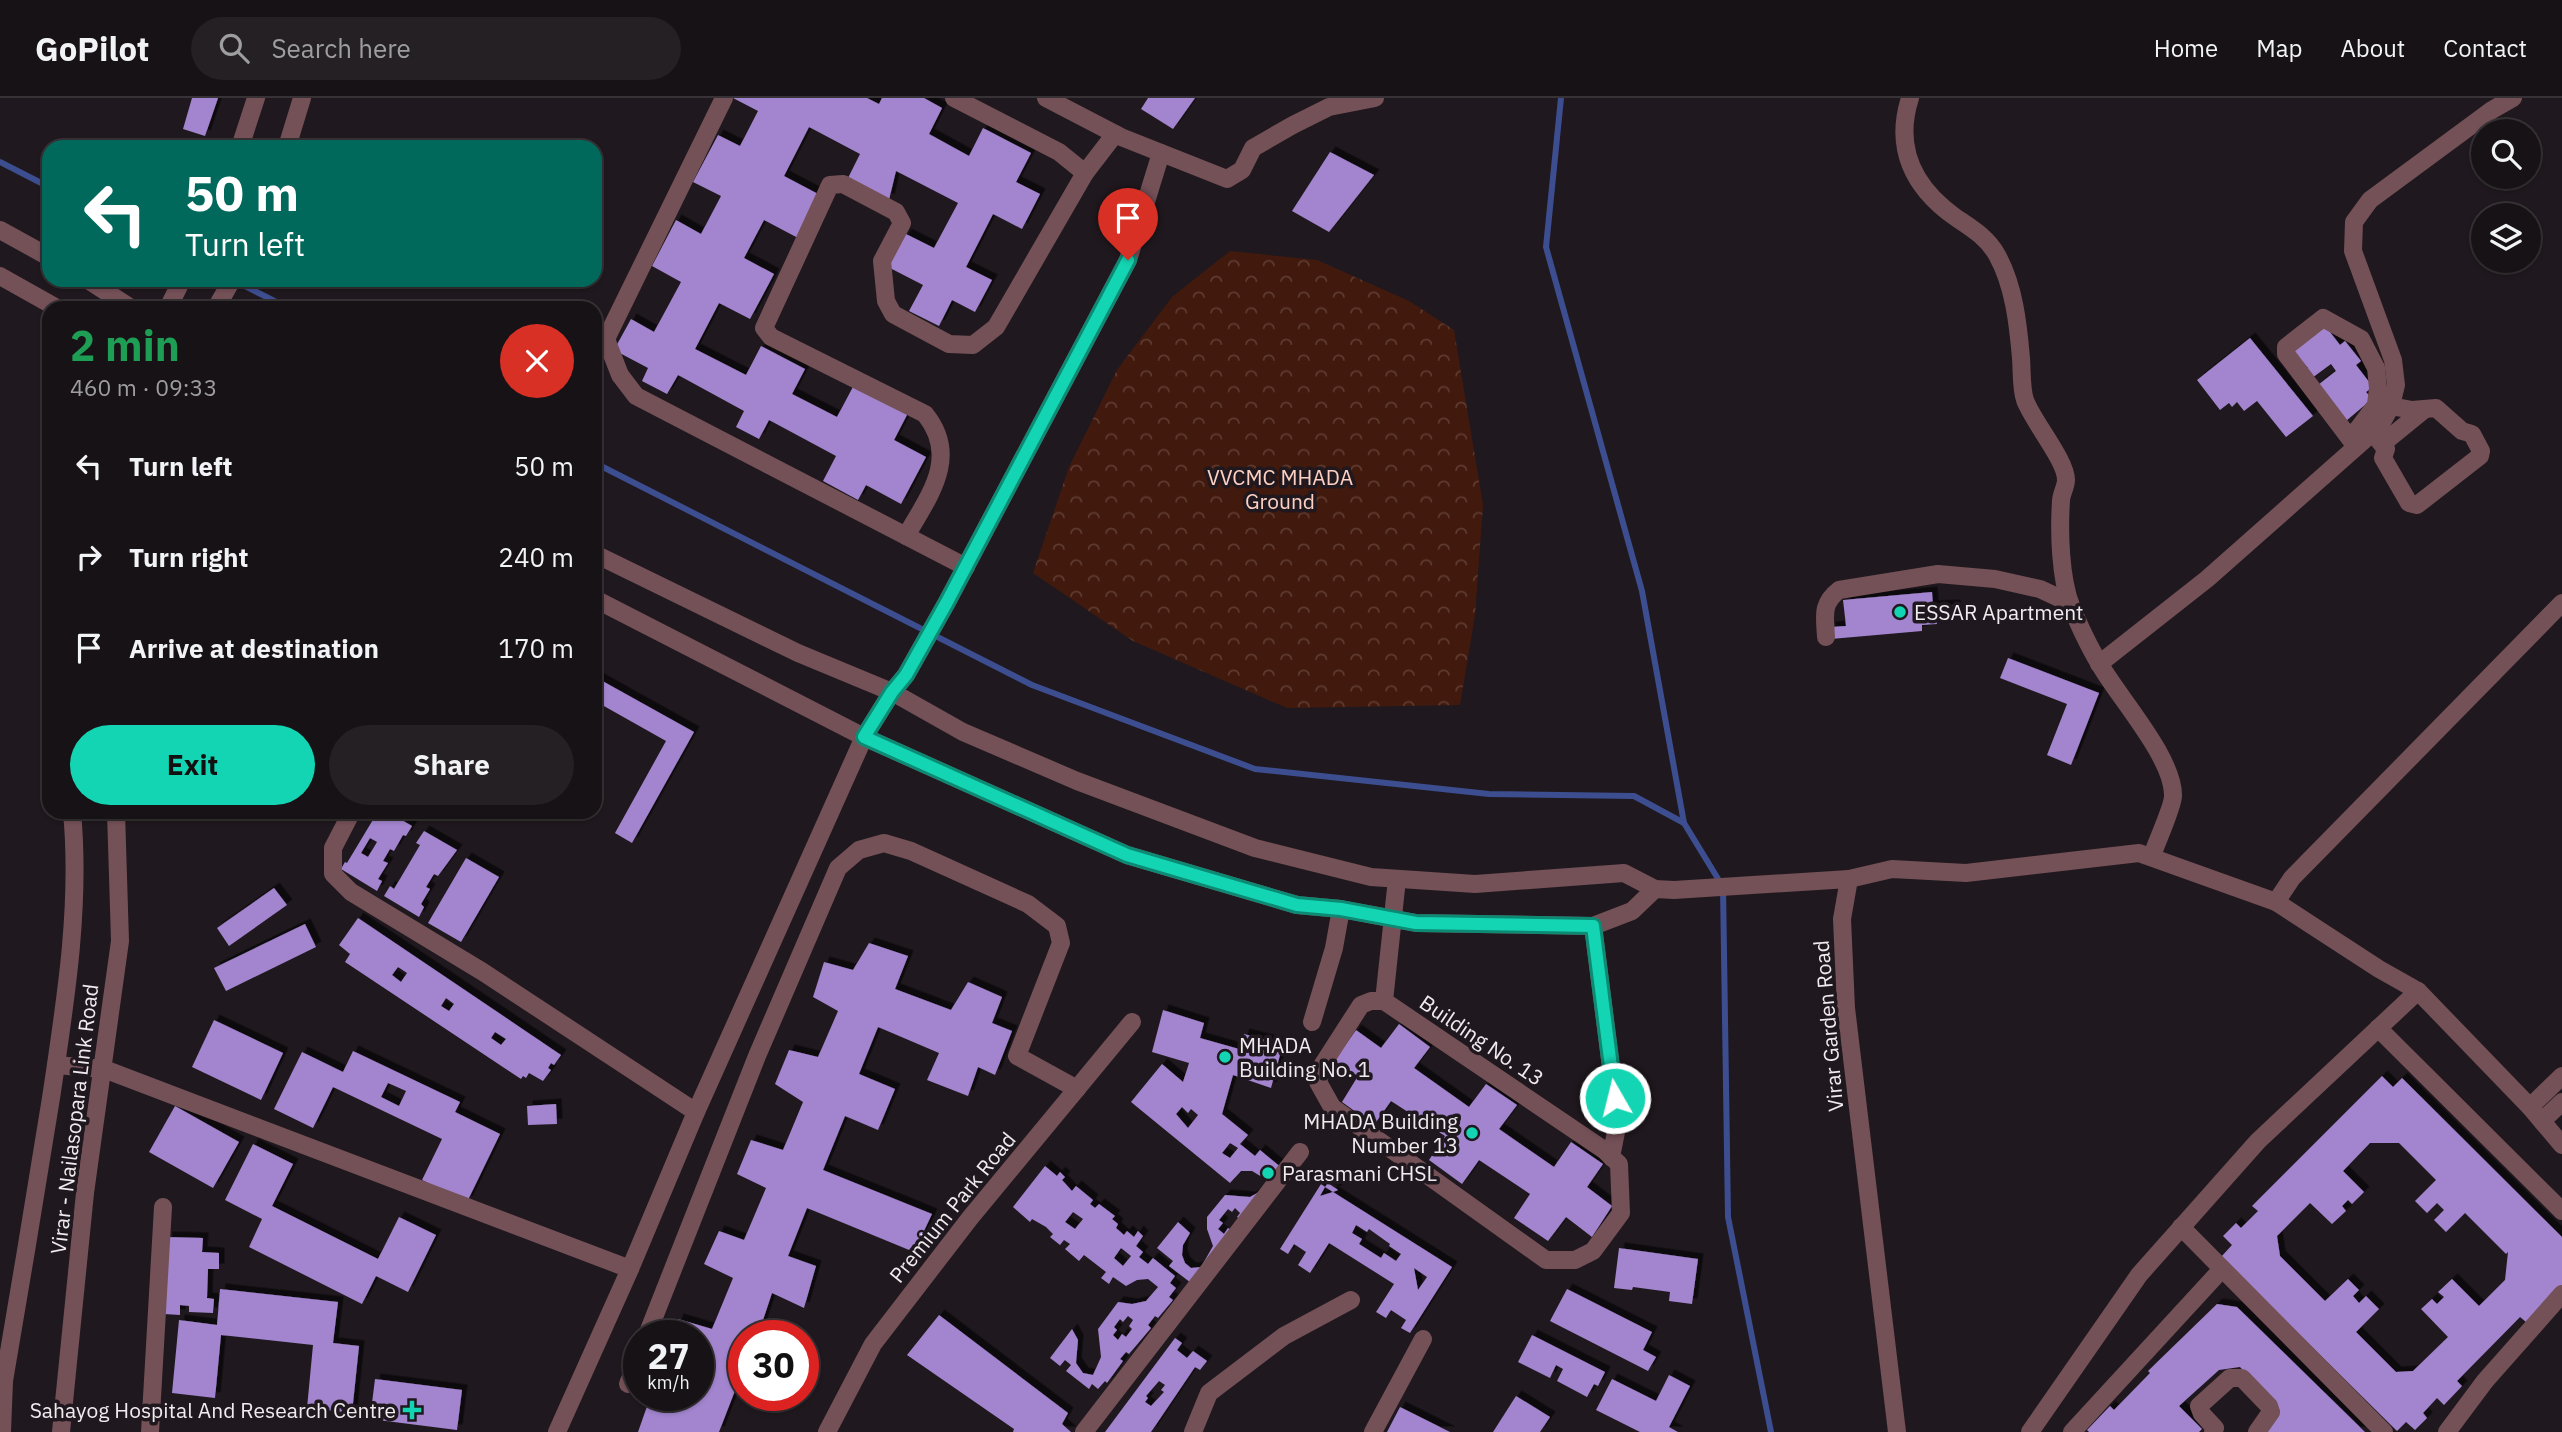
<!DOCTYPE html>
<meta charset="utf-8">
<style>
:root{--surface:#171216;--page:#242023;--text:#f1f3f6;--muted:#9e9ea1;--line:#363235;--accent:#14d5b3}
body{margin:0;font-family:"IBM Plex Sans",sans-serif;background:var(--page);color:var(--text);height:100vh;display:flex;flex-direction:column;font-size:26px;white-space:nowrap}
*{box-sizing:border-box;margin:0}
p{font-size:23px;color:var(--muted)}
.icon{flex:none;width:38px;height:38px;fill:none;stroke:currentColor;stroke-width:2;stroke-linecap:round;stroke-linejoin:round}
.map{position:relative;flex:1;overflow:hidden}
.drawer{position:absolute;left:42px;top:203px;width:560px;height:518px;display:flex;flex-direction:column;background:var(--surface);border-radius:21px;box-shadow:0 2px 5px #0004,0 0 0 2px var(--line)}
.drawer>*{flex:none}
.top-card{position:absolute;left:42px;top:42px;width:560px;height:147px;border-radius:21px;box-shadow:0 2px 5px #0004,0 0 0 2px var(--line);background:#00695c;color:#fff;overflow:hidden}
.controls{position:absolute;left:2471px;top:21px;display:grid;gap:14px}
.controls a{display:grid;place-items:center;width:70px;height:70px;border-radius:50%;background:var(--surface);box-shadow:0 2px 5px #0004,0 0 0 2px var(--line);font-size:35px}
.speed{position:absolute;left:623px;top:1222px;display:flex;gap:14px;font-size:35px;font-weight:700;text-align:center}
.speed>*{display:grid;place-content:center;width:91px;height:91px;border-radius:50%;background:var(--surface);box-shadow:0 2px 5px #0004,0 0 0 2px var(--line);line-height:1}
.speed small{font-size:18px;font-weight:400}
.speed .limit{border:10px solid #d22;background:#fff;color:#111}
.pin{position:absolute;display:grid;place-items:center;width:60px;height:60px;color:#fff;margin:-72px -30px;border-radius:50% 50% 50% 0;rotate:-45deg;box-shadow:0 0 7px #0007}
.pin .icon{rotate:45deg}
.me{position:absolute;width:77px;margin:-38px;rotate:352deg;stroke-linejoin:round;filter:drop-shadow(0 0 5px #0008)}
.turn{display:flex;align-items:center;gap:24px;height:147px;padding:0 28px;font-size:32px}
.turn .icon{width:91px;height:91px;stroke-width:2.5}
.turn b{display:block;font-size:49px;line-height:60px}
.round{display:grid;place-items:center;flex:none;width:74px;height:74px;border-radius:37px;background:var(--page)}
.head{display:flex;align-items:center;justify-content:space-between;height:119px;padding:0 28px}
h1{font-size:42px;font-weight:700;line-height:52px;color:#1e9e55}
.button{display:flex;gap:14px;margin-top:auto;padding:14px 28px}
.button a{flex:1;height:80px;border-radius:42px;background:var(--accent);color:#111;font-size:28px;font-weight:700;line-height:80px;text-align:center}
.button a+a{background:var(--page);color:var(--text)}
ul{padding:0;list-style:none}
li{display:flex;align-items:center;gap:21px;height:91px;padding:0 28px}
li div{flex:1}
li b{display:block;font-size:26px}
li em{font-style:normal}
header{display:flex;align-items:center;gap:42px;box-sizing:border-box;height:98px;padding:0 35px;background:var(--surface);border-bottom:2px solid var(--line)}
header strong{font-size:33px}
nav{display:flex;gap:38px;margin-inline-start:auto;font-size:24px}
.search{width:490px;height:63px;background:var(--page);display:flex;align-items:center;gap:18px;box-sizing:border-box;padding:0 24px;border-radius:38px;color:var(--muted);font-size:26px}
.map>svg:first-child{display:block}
.park{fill:url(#park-crowns)}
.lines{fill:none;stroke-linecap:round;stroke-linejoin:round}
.stream{stroke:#3d4e90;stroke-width:6}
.building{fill:#a285ce;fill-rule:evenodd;filter:url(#shadow)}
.minor{stroke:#745057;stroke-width:18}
.tertiary{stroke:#745057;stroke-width:18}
.route-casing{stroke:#0d8a74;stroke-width:18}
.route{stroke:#14d5b3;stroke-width:12}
.poi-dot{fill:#14d5b3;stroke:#1f181e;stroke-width:2.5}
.labels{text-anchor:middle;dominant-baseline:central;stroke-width:7;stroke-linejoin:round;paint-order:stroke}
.park-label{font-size:21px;fill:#fed0c2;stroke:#1f181e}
.poi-label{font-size:21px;fill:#f0ebef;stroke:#1f181e;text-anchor:start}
.street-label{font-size:21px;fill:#f0ebef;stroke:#1f181e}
</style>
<header>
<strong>GoPilot</strong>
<div class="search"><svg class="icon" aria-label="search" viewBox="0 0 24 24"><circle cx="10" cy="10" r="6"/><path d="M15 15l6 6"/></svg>Search here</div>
<nav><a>Home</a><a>Map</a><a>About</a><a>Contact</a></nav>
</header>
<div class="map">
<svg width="2562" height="1334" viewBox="0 0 2562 1334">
<defs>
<pattern id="park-crowns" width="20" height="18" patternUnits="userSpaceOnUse" patternTransform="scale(1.75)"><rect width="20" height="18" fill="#42190d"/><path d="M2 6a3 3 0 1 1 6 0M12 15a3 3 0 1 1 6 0" fill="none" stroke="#5e3b31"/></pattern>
<filter id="shadow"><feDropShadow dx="5.5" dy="-5.5" stdDeviation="0" flood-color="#0009"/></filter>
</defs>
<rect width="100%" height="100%" fill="#1f181e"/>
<polygon class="park" points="1230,153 1317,162 1409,203 1454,232 1483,407 1475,517 1460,607 1287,610 1133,543 1033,475 1069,369 1117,272 1172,199"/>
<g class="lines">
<g class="stream">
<polyline points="1561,0 1546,149 1642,493 1684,725"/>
<polyline points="0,64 49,89"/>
<polyline points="235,183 288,210"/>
<polyline points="595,365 1032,587 1255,671 1489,696 1634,698 1684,725 1723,789 1728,1119 1771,1334"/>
</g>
</g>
<g class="building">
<polygon points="192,0 218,0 205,38 183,31"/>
<polygon points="733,0 867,0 879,6 882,0 924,0 942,10 929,36 969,58 983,30 1031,55 1016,84 1040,96 1022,131 993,116 966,169 992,182 975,214 952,202 939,228 909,213 923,187 888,169 906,136 934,150 958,105 896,73 889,102 848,80 860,56 809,29 784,78 820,97 798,140 764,122 744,160 774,176 750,221 719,205 695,251 746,277 761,248 805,271 792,296 837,319 855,285 909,313 894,342 926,359 901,406 866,387 858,402 823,383 836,358 769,322 759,341 736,329 744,313 678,277 667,296 642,283 648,270 614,252 631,221 654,234 681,184 652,168 676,122 701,136 721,98 693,84 718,37 740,48 758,13"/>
<polygon points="1148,0 1195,0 1173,31 1141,11"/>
<polygon points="1330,54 1374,77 1329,134 1292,113"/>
<polygon points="2323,225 2340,247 2345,243 2361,263 2356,267 2373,289 2366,294 2372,301 2346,323 2318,287 2336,273 2331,266 2312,280 2306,272 2308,270 2290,251"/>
<polygon points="2250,240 2313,318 2286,339 2257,303 2244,313 2237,304 2232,309 2229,305 2220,312 2197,282"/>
<polygon points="1932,494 1933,508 1955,507 1956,519 1936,521 1937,526 1922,527 1922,533 1831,541 1830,529 1846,528 1843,502"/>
<polygon points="2008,560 2099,595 2071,667 2047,657 2067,606 2000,580"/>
<polygon points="597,580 694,634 632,745 615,735 666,643 595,603 595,584"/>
<path d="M375,714h13l24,14 -6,10 -3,-1 -9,16 -4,-2 -7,12 5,2 -10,16 4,2 -5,10 -36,-22 4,-7 2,1 27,-45 -2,-1zM370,740l7,4 -9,15 -7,-4z"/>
<polygon points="424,733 457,752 438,778 434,776 426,789 430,791 421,806 424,809 419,819 384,798 390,788 394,791 420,747 416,745"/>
<polygon points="466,760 499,779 461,844 428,825"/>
<polygon points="274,790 287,807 229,848 217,830"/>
<path d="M358,820l203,137 -7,10 -3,-2 -3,5 3,2 -8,11 -14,-8 -3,5 -3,-2 -2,3 -176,-117 5,-8 -11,-9zM398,869l9,6 -6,9 -9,-7zM446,900l8,6 -5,7 -8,-5zM495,934l11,7 -5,6 -10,-7z"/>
<polygon points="305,826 316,849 226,893 214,870"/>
<polygon points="869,845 908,858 895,891 951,912 968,884 1002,899 992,925 1012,933 995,977 978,969 968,998 927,982 939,955 878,929 859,976 895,991 878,1032 845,1018 823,1072 932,1116 914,1154 807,1110 788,1158 816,1168 804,1210 772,1195 758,1237 744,1237 744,1293 736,1290 719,1334 638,1334 651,1297 698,1297 698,1237 673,1237 678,1221 712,1231 733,1180 704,1166 719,1133 744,1142 766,1090 737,1076 751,1042 783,1052 803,1004 775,986 789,952 818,959 838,913 813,899 824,864 853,872"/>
<path d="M1163,912l41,13 -4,15 39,11 5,-15 39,10 -12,44 -38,-13 -11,39 26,21 -8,9 15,12 5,-6 23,19 -92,114 -22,-17 4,-5 -16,-13 21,-26 12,11 -7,12 -1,10 3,8 6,5 10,-1 12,-21 -6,-17v-12l18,-22 25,2 11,-6 6,-11 -15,-9h-11l-11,12 -99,-81 31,-38 21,18 6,-19 -37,-11zM1182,1009l6,6 3,-4 7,6 -10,13 -12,-14zM1230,1045l8,5 -8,10 -8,-5zM1235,1110l5,5 -3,4 3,2 -9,11 -3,-2 -4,6 -6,-5 5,-6 -4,-3 9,-11 4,3z"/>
<polygon points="214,922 283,955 261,1002 192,969"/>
<polygon points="1399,926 1430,949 1414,970 1469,1009 1486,986 1517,1007 1499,1031 1554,1069 1571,1044 1603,1066 1587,1089 1612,1108 1592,1139 1566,1119 1548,1143 1514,1120 1530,1096 1479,1062 1462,1086 1429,1062 1445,1038 1391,1003 1374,1027 1342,1004 1358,978 1334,963 1356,932 1381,950"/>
<path d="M353,953l107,51 -5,10 45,22 -33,68 -45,-22 20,-41 -109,-52 -20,41 -39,-19 28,-57 41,20zM388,985l18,8 -7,15 -18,-9z"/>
<path d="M2382,978l11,11 9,-9 160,159v49l-36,36 -6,-5 -63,64 5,5 -18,19 -7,-7 -14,15 4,5 -12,12 -9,-8 -9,9 -176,-174 11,-12 -9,-9 13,-13 5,5 17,-17 -6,-5zM2370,1045h29l37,37 -21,21 12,12 10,-10 7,7 -10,10 12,12 19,-19 41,41 2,-2 -3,28 -26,26 -27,-27 -14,13 6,5 -7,7 -5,-5 -11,10 27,28 -35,34 -17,1 -40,-40 23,-23 -13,-13 -7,7 -6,-7 6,-6 -11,-11 -23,22 -45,-45 -3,-20 33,-33 22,21 14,-13 -4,-5 6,-6 4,4 12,-12 -21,-21z"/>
<polygon points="556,1006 557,1026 528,1027 527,1008"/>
<polygon points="175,1008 239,1044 213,1090 149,1054"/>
<polygon points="253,1046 293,1066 272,1108 378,1161 399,1119 436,1137 408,1194 376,1178 362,1206 249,1149 262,1121 225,1102"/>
<path d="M1045,1068l12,10 3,-4 5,5 -3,3 10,11 4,-5 17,14 -3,4 5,4 4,-4 16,12 -3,3 6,5 -2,4 8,7 3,-4 7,6 4,-6 5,5 -7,10 7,6 -4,5 9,7 5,-6 22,18 -5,7 6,5 -7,9 4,3 -15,18 -3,-2 -7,9 3,3 -22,26 -3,-2 -6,7 3,2 -16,22 -2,-2 -7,8 -6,-5 -3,5 -23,-18 5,-6 -6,-5 -5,6 -10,-8 22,-29 6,11 -2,23 7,10 10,2 8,-18 -3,-28 20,-27 14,2 14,-3 12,-14 -10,-8 -11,1 -11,6 -13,-9 -4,7 -8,-6 5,-6 -22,-17 -5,6 -14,-12 5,-5 -6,-4 -4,5 -10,-8 3,-3 -7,-7 -14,-8 -2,3 -17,-15zM1073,1114l10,7 -8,10 -10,-7zM1121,1150l10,8 -8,10 -9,-8zM1128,1218l5,4 -4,6 3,3 -6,8 -4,-3 -4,6 -5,-5 4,-5 -3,-3 6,-8 3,3z"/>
<path d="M1328,1085l10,7 -5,2 -8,-5 -5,9 13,-4 119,75 -42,66 -9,-5 5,-8 -15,-10 -5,8 -10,-6 18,-28 -65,-41 -19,30 -12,-8 8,-13 -12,-8 -6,10 -8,-5 41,-65 4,3zM1356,1127l11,7 2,-3 21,15 -1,2 12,8 -5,7 -12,-8 -3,5 -22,-14 3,-5 -10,-6zM1414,1170l13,9 -9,13z"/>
<polygon points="167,1139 203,1140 202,1154 219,1155 219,1171 208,1171 207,1200 214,1201 213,1215 189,1214 189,1208 180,1207 180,1217 164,1216"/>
<polygon points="1619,1150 1698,1161 1692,1206 1669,1203 1670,1194 1633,1189 1632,1192 1614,1190"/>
<polygon points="220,1191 338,1204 333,1245 359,1248 352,1315 307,1310 313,1247 221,1237 215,1300 172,1295 179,1222 217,1227"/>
<polygon points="1567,1191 1652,1234 1643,1252 1656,1259 1648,1273 1550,1223"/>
<polygon points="2217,1206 2237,1209 2365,1334 2264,1334 2280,1313 2240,1269 2219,1272 2179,1308 2202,1331 2199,1334 2089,1334 2087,1332 2110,1308 2114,1312 2150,1275 2148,1273"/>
<polygon points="939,1217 1068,1315 1062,1326 1071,1334 1013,1334 1014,1331 907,1257"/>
<polygon points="1532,1237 1605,1274 1598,1288 1594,1286 1587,1299 1557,1283 1563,1271 1556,1267 1550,1280 1518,1264"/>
<path d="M1175,1240l7,5 -5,7 10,8 6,-7 14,10 -7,9 -5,-3 -44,65h-46zM1159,1283l6,4 -4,5 3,2 -13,14 -6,-4 3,-4 -2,-2z"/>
<polygon points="1669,1277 1690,1288 1669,1329 1678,1334 1640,1334 1596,1312 1612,1281 1656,1303"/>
<polygon points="375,1281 462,1292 457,1332 370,1321"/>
<polygon points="1516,1298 1550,1319 1540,1334 1493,1334"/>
<polygon points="1400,1309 1450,1334 1387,1334"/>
</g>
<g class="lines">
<g class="minor">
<polyline points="724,0 606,241 620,277 636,298 966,469"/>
<polyline points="1046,0 1121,39 1227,81 1242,72 1253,50 1293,27 1329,9 1375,0"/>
<path d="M1910,0c-16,50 3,89 45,119 16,11 32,20 42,38 17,31 21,68 24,103 1,13 0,30 4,42 8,22 41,60 41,80 0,7 -5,14 -5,21 -2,30 -1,76 10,105 8,19 17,39 28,57 19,34 75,95 74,133 0,11 -17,47 -21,60"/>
<polyline points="1085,75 1115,36"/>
<polyline points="0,132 49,159"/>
<polyline points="0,178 57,210"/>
<polyline points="88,182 131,210"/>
<polyline points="2372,334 2386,351 2383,360 2409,405 2417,407 2480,358 2481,353 2472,336 2462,333 2436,310 2412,312 2391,308"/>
<polyline points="2348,338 2358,331 2376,307 2378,290 2376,270 2361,241 2323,220 2286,249 2286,256 2348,338 2356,349"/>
<polyline points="2382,346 2425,311"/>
<path d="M906,438c23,-40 54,-79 19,-122l-154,-77 -7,-9 66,-143 13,-1 53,28 6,11 -20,38 4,40 7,13 56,30 24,1 23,-18 89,-154 -26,-21 -105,-54"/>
<polyline points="595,456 798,555 892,594 963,634 1077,683 1255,750 1371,779 1475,786 1624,775 1655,791 1674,792 1849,781"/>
<polyline points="595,501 864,639 1127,757 1297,807 1341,811 1416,825 1593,828 1632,813 1655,791"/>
<path d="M1826,539c-1,-21 -5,-33 13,-47l99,-16 57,5 45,10 30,14"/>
<polyline points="2099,566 2207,481 2380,328 2391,308 2396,287 2393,262 2353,153 2354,124 2370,102 2492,12 2513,0"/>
<polyline points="349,719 333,750 333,776 351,794 483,874 696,1014"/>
<polyline points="2276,804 2292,780 2562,505"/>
<polyline points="1593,828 1618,1024 1611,1059"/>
<polyline points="1384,903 1371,903 1361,907 1323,966 1318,984 1332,1009 1546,1162 1575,1162 1593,1153 1621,1115 1619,1066 1604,1052 1384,903 1397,781"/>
<polyline points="1312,924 1334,850 1341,811"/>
<polyline points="2378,930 2562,1113"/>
<polyline points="56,967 104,971 630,1171"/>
<polyline points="2530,1009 2562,978"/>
<polyline points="2542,1023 2562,1004"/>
<polyline points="2181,1129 2384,1334"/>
<polyline points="647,1237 757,958 838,770 859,752 884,745 911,753 1028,806 1057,828 1061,845 1017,958 1077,991"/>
<polyline points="628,1286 639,1259"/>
<polyline points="150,1334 163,1109"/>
<polyline points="557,1334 630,1171 696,1014 864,639 892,594 906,577 947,504 1128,162 1161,55"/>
<polyline points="827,1334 873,1246 970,1120 1132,924"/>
<polyline points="1084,1334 1300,1054"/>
<polyline points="1193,1334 1209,1295 1284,1238 1351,1202"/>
<polyline points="1373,1334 1423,1241"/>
<polyline points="1897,1334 1846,910 1842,821 1849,781 1892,771 1966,775 2139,755 2276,804 2379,871 2418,893 2530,1009 2562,1047"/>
<polyline points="2030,1334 2139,1177 2258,1043 2418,893"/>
<polyline points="2072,1334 2222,1171"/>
<polyline points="2213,1334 2215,1330 2202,1316 2199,1308 2230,1280 2242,1280 2269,1308 2271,1314 2257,1334"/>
<polyline points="2447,1334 2485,1283 2562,1196"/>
</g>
<g class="tertiary">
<polyline points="240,49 256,0"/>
<polyline points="287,49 302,0"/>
<polyline points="171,210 171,204 182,182"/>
<polyline points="216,210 232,182"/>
<path d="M2,1334l2,-51c16,-94 32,-189 47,-283 14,-94 30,-191 21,-286"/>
<polyline points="61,1334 85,1095 120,843 116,714"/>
</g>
</g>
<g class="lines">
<g class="route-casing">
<polyline id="route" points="1128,162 947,504 906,577 892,594 864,639 1127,757 1297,807 1341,811 1416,825 1593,828 1615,1000"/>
</g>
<use href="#route" class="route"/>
</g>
<g class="poi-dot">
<circle cx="1900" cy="514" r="7"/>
<circle cx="1225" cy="959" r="7"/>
<circle cx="1472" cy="1035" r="7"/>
<circle cx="1268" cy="1075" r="7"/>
<path d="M408.5 1301.5h7v7h7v7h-7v7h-7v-7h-7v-7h7z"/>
</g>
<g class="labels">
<g class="park-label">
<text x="1280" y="379">VVCMC MHADA<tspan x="1280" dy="24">Ground</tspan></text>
</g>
<g class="poi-label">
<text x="1914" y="514">ESSAR Apartment</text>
<text x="1239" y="947">MHADA<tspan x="1239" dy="24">Building No. 1</tspan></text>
<text x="1458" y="1023" text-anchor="end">MHADA Building<tspan x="1458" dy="24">Number 13</tspan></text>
<text x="1282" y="1075">Parasmani CHSL</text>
<text x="396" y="1312" text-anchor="end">Sahayog Hospital And Research Centre</text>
</g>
<g class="street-label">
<text transform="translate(1828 928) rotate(-95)">Virar Garden Road</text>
<text transform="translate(1482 942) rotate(34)">Building No. 13</text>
<text transform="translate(74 1021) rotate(-83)">Virar - Nailasopara Link Road</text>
<text transform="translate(952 1109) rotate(-51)">Premium Park Road</text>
</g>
</g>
</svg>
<div class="controls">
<a><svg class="icon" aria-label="search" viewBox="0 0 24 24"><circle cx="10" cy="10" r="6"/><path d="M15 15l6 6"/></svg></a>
<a><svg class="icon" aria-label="layers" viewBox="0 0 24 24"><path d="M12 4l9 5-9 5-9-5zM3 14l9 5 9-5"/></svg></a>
</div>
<div class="speed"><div>27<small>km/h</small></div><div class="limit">30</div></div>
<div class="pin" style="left:1128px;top:162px;background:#d93025"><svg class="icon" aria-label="arrive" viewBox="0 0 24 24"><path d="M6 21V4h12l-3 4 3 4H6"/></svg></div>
<svg class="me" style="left:1615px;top:1000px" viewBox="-20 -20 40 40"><circle r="17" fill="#14d5b3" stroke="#fff" stroke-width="3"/><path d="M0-11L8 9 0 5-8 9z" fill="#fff"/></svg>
<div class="top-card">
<div class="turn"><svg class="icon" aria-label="left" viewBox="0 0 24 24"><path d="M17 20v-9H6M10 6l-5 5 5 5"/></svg><div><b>50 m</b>Turn left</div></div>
</div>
<section class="drawer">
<div class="head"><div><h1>2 min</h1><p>460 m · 09:33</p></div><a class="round" style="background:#d93025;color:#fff"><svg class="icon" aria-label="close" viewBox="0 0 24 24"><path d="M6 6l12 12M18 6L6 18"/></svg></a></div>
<ul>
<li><svg class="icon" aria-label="left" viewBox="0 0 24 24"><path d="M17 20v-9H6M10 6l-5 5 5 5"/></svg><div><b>Turn left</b></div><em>50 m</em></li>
<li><svg class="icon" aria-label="right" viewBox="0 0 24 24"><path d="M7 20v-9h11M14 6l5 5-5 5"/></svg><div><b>Turn right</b></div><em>240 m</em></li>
<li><svg class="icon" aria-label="arrive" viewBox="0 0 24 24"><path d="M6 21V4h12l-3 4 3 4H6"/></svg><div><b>Arrive at destination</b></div><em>170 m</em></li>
</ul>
<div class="button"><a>Exit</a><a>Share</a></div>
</section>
</div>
